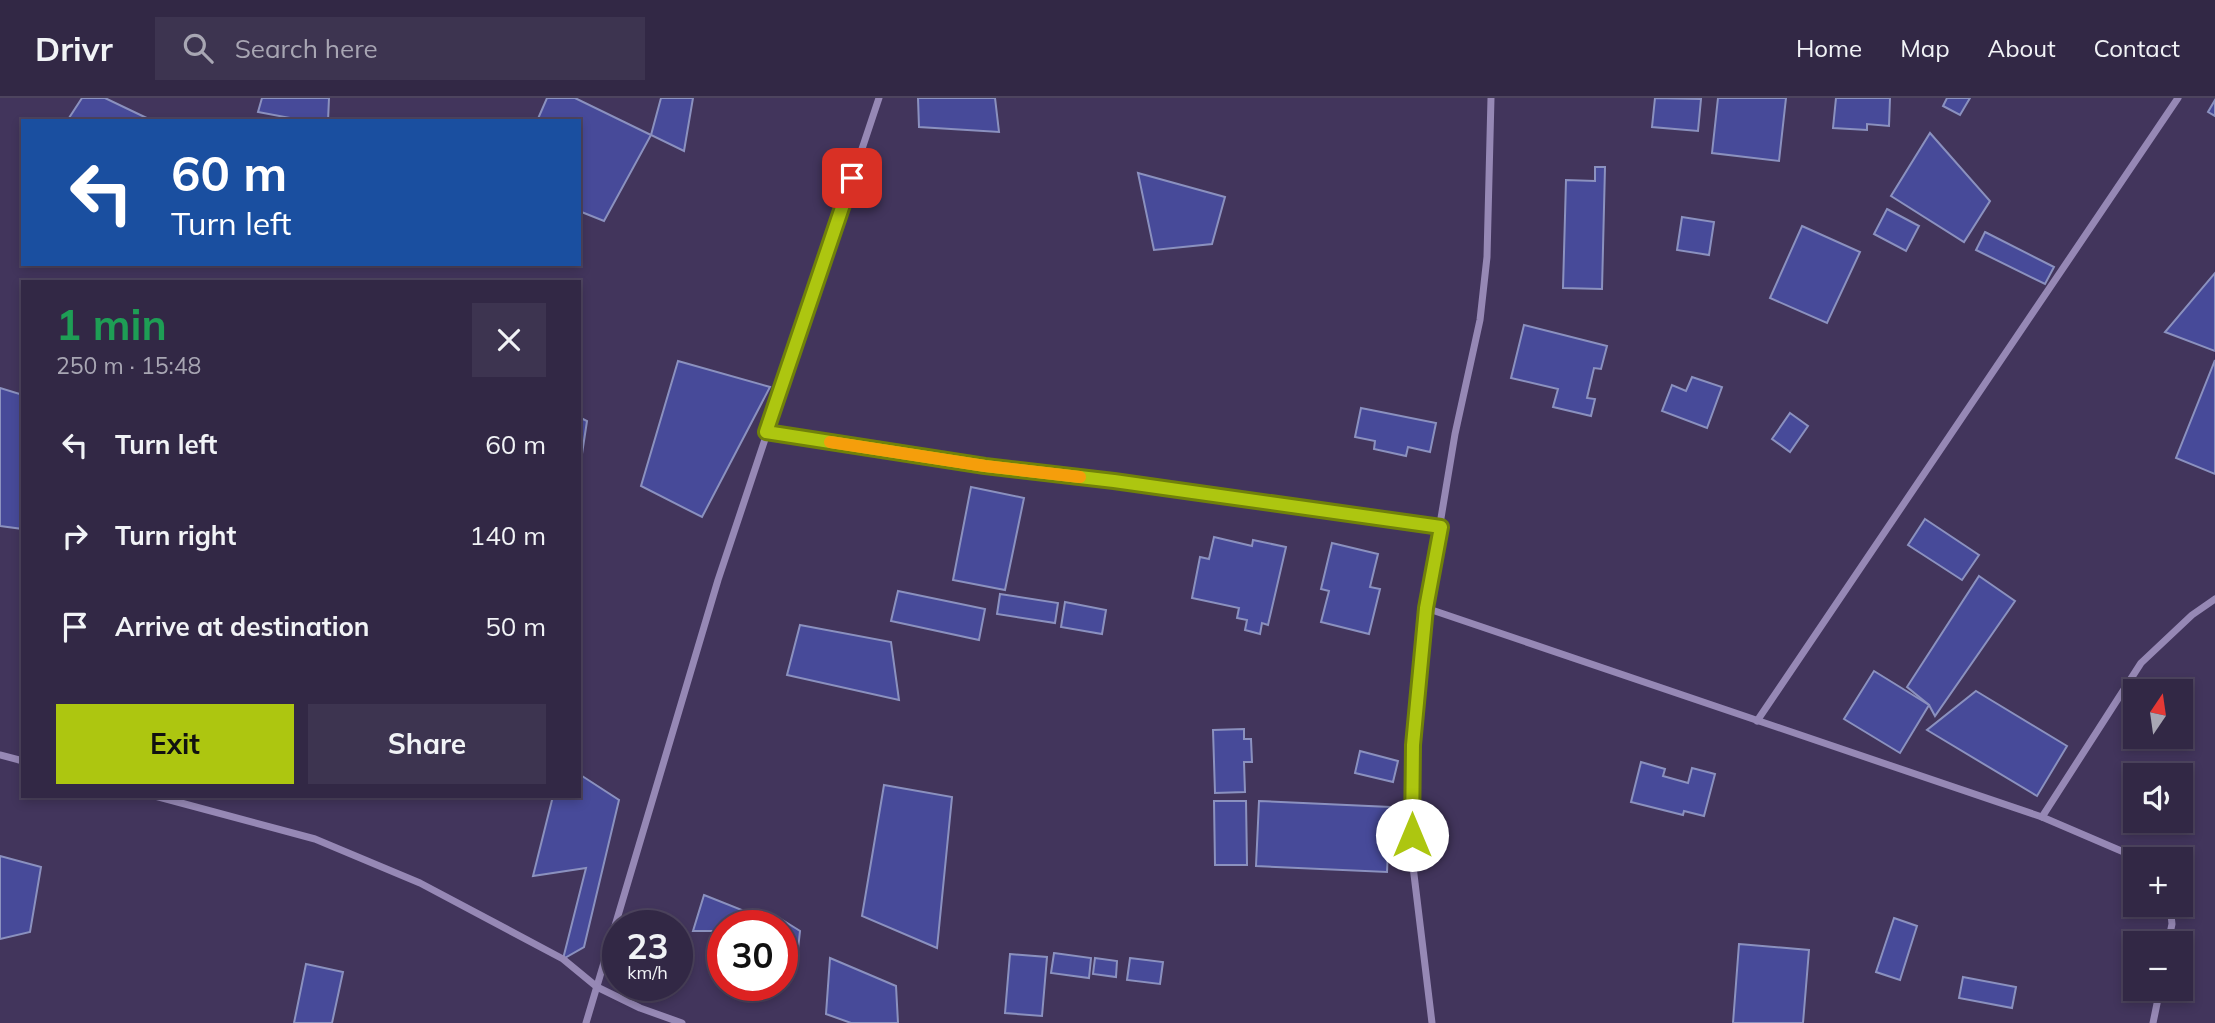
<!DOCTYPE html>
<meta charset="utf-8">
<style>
:root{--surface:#322845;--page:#3d3450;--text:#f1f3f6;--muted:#a8a6b3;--line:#4d445e;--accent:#adc610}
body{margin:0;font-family:Mulish,sans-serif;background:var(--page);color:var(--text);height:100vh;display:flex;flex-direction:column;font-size:26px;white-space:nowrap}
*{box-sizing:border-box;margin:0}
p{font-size:23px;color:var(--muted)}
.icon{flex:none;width:38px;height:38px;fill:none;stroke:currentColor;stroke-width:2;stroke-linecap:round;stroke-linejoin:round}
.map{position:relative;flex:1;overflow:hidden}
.details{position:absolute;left:21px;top:182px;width:560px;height:518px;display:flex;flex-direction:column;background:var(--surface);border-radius:0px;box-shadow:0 4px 10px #0003,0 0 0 2px var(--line)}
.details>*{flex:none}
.hud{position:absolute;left:21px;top:21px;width:560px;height:147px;border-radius:0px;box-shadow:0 4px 10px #0003,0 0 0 2px var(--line);background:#1a4fa0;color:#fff;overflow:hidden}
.needle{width:46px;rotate:13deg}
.controls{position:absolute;left:2123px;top:581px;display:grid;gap:14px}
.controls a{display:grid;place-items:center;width:70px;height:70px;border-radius:0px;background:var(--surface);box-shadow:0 4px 10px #0003,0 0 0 2px var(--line);font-size:35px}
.speed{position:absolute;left:602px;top:812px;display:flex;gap:14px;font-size:35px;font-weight:700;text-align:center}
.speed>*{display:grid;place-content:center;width:91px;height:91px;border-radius:50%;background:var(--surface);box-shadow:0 4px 10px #0003,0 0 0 2px var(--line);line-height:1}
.speed small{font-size:18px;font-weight:400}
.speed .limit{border:10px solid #d22;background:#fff;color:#111}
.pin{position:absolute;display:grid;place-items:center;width:60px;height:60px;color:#fff;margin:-30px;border-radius:14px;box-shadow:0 4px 10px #0006}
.me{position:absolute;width:77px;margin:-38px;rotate:0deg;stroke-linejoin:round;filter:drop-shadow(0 0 5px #0008)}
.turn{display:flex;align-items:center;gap:24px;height:147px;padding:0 35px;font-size:32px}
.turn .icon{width:91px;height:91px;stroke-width:2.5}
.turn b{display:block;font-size:49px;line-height:60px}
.round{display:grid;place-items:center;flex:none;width:74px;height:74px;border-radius:0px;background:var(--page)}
.head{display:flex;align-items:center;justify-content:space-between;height:119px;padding:0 35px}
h1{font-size:42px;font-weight:700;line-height:52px;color:#1e9e55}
.button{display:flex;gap:14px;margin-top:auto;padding:14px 35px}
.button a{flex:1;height:80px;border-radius:0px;background:var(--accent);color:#111;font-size:28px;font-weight:700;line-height:80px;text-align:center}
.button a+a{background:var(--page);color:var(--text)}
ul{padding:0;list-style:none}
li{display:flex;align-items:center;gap:21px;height:91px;padding:0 35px}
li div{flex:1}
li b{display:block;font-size:26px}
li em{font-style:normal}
header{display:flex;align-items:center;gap:42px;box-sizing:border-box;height:98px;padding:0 35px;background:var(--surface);border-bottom:2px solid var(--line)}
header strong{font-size:33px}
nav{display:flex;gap:38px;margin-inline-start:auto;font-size:24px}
.search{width:490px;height:63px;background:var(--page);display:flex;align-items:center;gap:18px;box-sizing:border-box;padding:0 24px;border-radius:0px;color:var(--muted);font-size:26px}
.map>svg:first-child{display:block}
.building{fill:#474a99;stroke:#8b91bf;stroke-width:2}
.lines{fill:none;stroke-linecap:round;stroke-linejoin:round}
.minor{stroke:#9688b5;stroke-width:7}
.route-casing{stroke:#70810a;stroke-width:18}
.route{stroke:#adc610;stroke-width:12}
.slow{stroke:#f59e0b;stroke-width:12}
</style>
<header>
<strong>Drivr</strong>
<div class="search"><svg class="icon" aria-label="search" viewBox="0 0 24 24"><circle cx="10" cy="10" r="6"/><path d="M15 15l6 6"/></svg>Search here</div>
<nav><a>Home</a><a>Map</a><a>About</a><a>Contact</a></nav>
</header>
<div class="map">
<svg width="2215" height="925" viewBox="0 0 2215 925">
<rect width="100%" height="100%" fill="#42355c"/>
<g class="building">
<polygon points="82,0 105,0 153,23 67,23"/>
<polygon points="262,0 329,0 328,23 306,23 258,14"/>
<polygon points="547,0 575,0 651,37 604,123 579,113 579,23 537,23"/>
<polygon points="661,0 693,0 684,53 651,37"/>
<polygon points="918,0 995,0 999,34 919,29"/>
<polygon points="1655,0 1701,1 1698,33 1652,29"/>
<polygon points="1718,0 1786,0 1779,63 1712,55"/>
<polygon points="1836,0 1890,0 1889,28 1867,26 1867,32 1833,30"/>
<polygon points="1947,0 1970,0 1960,17 1943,8"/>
<polygon points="2215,2 2215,18 2208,14"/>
<polygon points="1930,35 1990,103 1964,144 1891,98"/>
<polygon points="1595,69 1605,69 1602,191 1563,190 1566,82 1595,83"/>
<polygon points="1138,75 1225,99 1212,146 1154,152"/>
<polygon points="1887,111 1919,128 1906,153 1874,136"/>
<polygon points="1682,119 1714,124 1709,157 1677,152"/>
<polygon points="1802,128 1860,154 1827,225 1770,200"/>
<polygon points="1985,134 2054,169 2045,186 1976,152"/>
<polygon points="2215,175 2215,253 2165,234"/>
<polygon points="1524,227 1607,248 1601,271 1594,270 1587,300 1595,301 1591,318 1553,309 1558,291 1511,280"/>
<polygon points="2215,262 2215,376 2176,360"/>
<polygon points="678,263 770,289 702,419 641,388"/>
<polygon points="1692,279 1722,289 1707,330 1662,313 1672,287 1686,293"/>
<polygon points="0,290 23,297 23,431 0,428"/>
<polygon points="1361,310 1436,325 1430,354 1408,349 1406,358 1374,351 1375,343 1355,339"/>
<polygon points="1790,315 1808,328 1790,354 1772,341"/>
<polygon points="579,319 587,323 582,356 579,356"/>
<polygon points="971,389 1024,400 1005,492 953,482"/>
<polygon points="1925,421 1979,457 1962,482 1908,447"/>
<polygon points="1214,439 1252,448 1253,442 1286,449 1268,527 1262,525 1260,536 1245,532 1247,522 1237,520 1239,510 1192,500 1200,459 1209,461"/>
<polygon points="1332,445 1378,456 1370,489 1380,491 1369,536 1321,524 1329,493 1321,491"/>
<polygon points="1979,478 2015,503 1935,618 1929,607 1907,589"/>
<polygon points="898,493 985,511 979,542 891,523"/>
<polygon points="1000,496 1058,505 1055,525 997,516"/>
<polygon points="1065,504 1106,512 1102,536 1061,529"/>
<polygon points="800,527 891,544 899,602 787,577"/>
<polygon points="1874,573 1929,607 1900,655 1844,621"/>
<polygon points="1976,593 2067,648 2037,698 1927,632"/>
<polygon points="1244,631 1244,641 1251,641 1252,664 1244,664 1245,694 1215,695 1213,632"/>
<polygon points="1360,653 1398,663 1393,684 1355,675"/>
<polygon points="1641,664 1665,671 1663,678 1688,685 1692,670 1715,676 1704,718 1684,713 1683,717 1631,704"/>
<polygon points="579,676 619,702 584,849 563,861 586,770 533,778 553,698 579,698"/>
<polygon points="884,687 952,699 937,850 862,818"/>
<polygon points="1214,703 1246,703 1247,767 1215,767"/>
<polygon points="1259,703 1390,709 1387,774 1256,768"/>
<polygon points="0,758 41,769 30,834 0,841"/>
<polygon points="704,797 747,814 743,828 723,828 723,849 714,833 693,833"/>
<polygon points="776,818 800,833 797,860 782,857 782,828 772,828"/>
<polygon points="1894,820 1917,828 1900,882 1876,874"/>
<polygon points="1739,846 1809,852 1803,925 1733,925"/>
<polygon points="1054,855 1091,860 1089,880 1051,875"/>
<polygon points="1010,856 1047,859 1042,918 1005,915"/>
<polygon points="830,860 896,888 898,925 851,925 826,916"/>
<polygon points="1095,860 1117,863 1116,879 1093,876"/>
<polygon points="1130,860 1163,864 1160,886 1127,882"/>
<polygon points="306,866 343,874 332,925 294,925"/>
<polygon points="1963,879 2016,889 2012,910 1959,900"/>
</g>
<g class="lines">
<g class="minor">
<path d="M766,334c224,34 450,63 675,95"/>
<polyline points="1426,510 2042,719 2140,761"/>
<polyline points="1757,623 2178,0"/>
<polyline points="0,657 23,663"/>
<polyline points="155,698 315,741 420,785 563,861 597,889 640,910 682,925"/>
<polyline points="2042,719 2141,565 2192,517 2215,501"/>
<polyline points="2168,845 2172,826 2170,807"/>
<polyline points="586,925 718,482 879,0"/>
<polyline points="1432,925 1412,760 1413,647 1426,510 1455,336 1480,222 1487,159 1491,0"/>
<polyline points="2153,925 2160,891"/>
</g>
</g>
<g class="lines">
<g class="route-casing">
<polyline id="route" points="852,80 766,334 985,368 1114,383 1441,429 1426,510 1413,647 1412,737"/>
</g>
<use href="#route" class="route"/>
<polyline class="slow" points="830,344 985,368 1080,379"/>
</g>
</svg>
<div class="controls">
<a><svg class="needle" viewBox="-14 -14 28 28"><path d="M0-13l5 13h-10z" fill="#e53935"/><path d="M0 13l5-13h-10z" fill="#a8a6b3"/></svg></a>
<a><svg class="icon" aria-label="sound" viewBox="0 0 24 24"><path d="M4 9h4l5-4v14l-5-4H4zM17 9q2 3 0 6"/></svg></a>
<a>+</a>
<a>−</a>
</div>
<div class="speed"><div>23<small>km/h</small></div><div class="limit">30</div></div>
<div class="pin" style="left:852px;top:80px;background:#d93025"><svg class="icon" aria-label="arrive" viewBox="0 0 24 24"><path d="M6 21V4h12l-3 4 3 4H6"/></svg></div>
<svg class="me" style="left:1412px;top:737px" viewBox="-20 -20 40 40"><circle r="19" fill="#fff"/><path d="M0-13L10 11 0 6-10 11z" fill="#adc610"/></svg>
<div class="hud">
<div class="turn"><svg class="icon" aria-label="left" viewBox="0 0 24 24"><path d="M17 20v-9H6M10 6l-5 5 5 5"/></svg><div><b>60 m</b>Turn left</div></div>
</div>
<section class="details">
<div class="head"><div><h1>1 min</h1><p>250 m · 15:48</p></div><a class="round"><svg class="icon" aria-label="close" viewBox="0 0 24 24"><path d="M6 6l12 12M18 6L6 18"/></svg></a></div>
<ul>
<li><svg class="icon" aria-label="left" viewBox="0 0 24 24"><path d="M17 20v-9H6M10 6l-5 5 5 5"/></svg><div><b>Turn left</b></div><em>60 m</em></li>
<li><svg class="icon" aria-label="right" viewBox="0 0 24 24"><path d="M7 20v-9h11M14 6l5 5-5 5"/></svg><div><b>Turn right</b></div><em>140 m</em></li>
<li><svg class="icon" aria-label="arrive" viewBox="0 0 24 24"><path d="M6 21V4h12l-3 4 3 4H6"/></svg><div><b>Arrive at destination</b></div><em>50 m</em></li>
</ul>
<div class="button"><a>Exit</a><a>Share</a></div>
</section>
</div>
